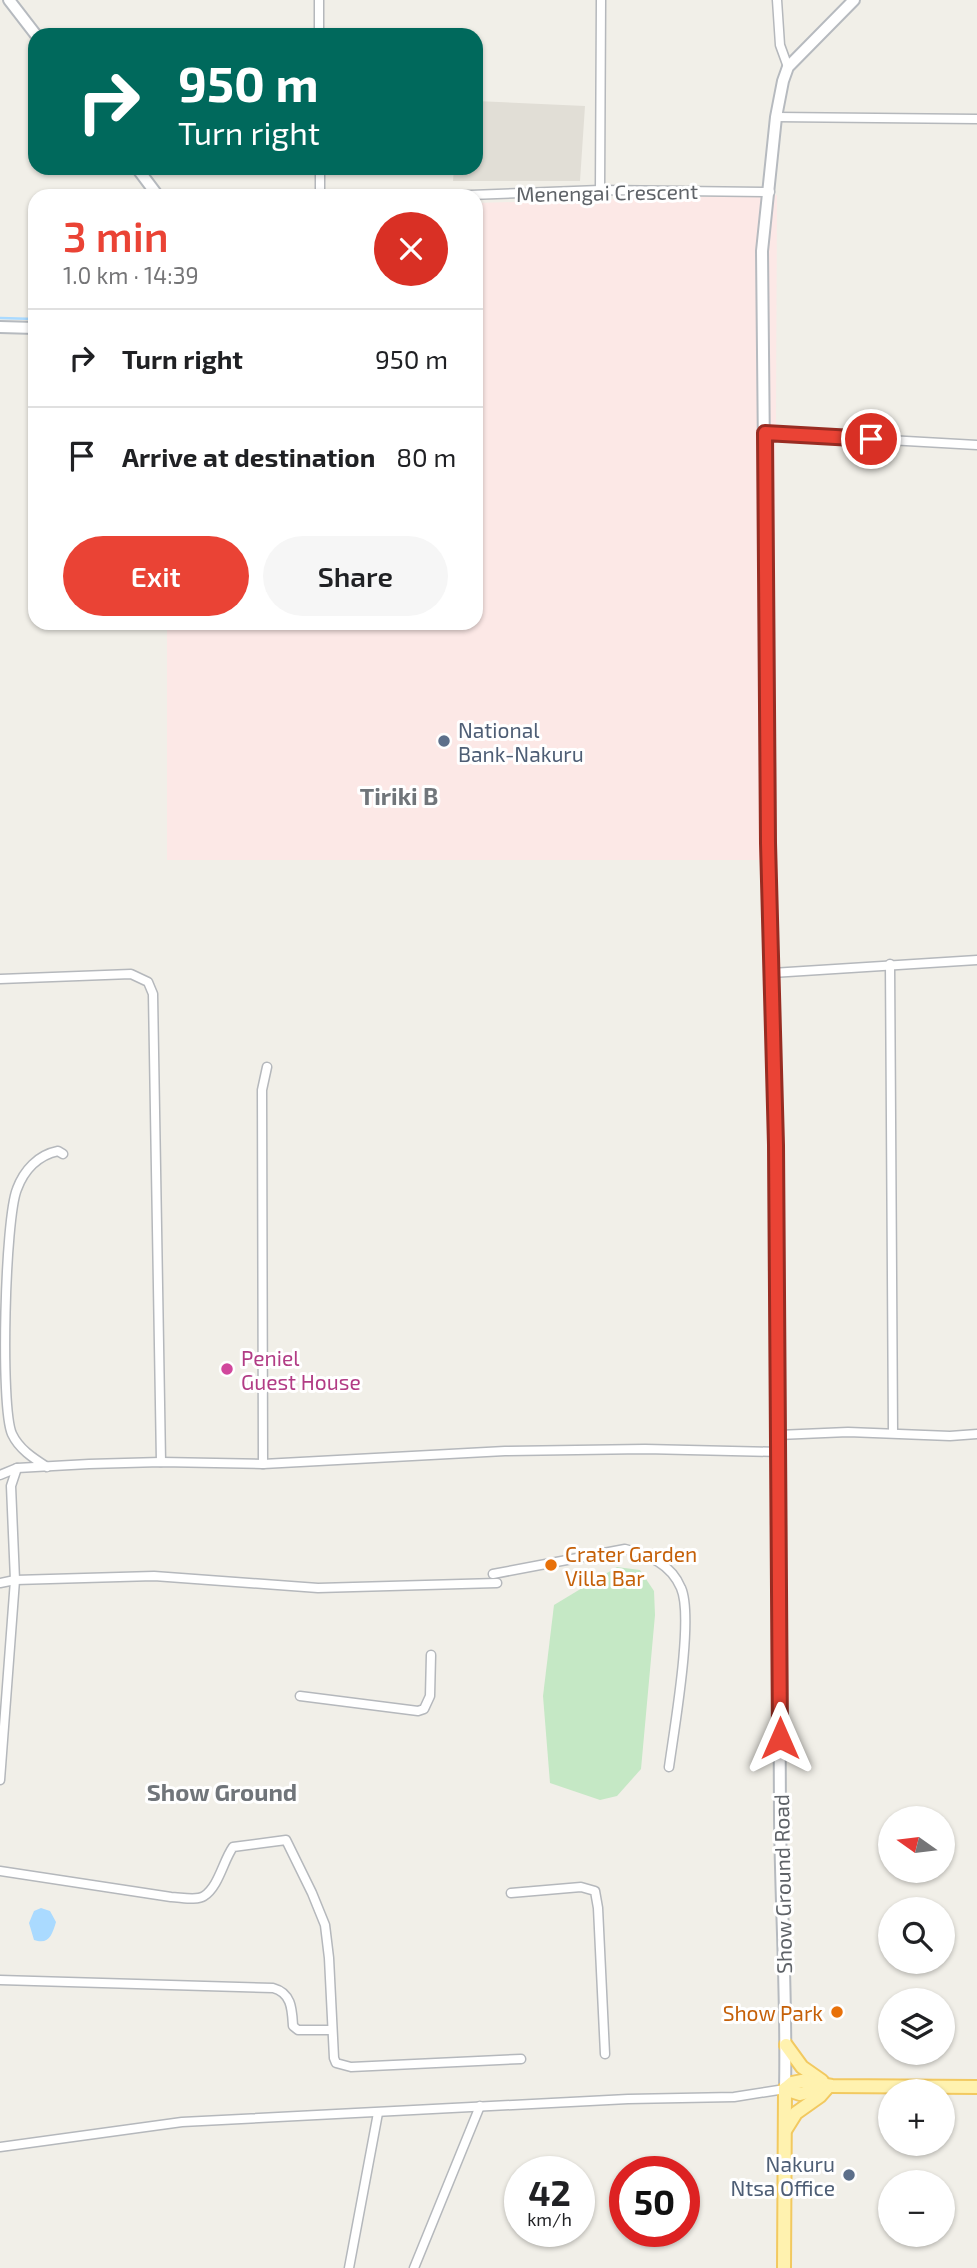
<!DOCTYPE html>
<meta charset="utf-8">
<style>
:root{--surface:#fff;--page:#f6f6f6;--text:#202124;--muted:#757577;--line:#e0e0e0;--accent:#ea4335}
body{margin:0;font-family:"Exo 2",sans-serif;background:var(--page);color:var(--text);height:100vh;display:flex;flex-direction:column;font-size:26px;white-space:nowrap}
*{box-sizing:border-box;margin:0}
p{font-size:23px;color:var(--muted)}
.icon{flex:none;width:38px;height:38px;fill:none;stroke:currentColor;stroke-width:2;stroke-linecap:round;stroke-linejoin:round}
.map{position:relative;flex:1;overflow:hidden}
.details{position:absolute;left:28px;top:189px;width:455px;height:441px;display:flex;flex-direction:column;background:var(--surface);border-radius:21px;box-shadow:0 2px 5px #0004}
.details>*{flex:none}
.hud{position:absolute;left:28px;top:28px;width:455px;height:147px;border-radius:21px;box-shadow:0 2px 5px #0004;background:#00695c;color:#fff;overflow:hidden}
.needle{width:46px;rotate:284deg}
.controls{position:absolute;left:878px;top:1806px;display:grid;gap:14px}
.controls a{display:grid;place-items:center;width:77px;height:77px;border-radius:50%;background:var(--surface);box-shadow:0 2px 5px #0004;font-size:35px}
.speed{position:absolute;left:504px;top:2156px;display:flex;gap:14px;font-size:35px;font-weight:700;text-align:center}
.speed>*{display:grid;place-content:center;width:91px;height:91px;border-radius:50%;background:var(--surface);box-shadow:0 2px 5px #0004;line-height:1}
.speed small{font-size:18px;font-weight:400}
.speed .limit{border:10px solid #d22;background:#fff;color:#111}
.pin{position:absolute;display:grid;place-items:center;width:60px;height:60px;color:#fff;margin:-30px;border:4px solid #fff;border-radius:50%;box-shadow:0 2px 7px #0007}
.me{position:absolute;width:77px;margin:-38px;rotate:0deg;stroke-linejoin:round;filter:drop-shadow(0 0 5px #0008)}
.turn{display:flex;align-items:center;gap:24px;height:147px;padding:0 35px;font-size:32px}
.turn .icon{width:91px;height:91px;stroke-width:2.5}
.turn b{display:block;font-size:49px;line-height:60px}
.round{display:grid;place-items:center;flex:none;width:74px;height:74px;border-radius:37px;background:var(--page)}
.head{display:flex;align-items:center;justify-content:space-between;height:119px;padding:0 35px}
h1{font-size:42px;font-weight:600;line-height:52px;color:var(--accent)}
.button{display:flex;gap:14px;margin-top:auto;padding:14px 35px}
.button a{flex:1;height:80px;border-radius:42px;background:var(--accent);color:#fff;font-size:28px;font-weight:600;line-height:80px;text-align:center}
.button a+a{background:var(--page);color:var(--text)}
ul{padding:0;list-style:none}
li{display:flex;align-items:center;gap:21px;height:98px;padding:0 35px;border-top:2px solid var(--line)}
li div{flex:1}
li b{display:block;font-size:26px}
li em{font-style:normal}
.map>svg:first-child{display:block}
.education{fill:#e1ded6}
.medical{fill:#fce8e6}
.green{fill:#c5e8c5}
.water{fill:#aadaff}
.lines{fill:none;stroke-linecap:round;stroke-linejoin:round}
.stream{stroke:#aadaff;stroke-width:2.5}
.street-casing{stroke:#b5b8bc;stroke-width:11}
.secondary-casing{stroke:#b6babf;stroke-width:14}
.primary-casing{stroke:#f2c960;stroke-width:16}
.street{stroke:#fff;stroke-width:8}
.secondary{stroke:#fff;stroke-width:10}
.primary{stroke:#fff2af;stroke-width:12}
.route-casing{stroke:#982c22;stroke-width:18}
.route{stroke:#ea4335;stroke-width:12}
.service-dot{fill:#5c6f8a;stroke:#fff;stroke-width:2.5}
.hotel-dot{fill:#d1479c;stroke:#fff;stroke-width:2.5}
.food-dot{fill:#e8710a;stroke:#fff;stroke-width:2.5}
.labels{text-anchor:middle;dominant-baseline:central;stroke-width:6;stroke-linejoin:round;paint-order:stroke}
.street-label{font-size:21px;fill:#5f6368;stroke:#fff}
.service-label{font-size:21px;fill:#4e5e75;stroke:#fff;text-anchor:start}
.hotel-label{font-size:21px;fill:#b23c85;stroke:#fff;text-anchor:start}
.food-label{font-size:21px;fill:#c56008;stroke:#fff;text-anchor:start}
.quarter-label{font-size:24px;font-weight:bold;fill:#70757a;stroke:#fff}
</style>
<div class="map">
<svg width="977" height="2268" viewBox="0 0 977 2268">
<rect width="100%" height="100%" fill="#f1efe8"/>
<polygon class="education" points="476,101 585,106 580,181 453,181 454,168 476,168"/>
<polygon class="medical" points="777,195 774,860 167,860 167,623 476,623 476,203"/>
<polygon class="green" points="617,1567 640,1570 654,1591 655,1615 641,1769 617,1796 600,1800 550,1783 543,1696 554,1605"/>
<path class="water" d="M41,1908l9,3 6,11c-4,13 -7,23 -22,18l-5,-17 5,-12z"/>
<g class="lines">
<polyline class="stream" points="0,318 35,319"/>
<g class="street-casing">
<g id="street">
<polyline points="319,0 319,35"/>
<polyline points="777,0 780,45 788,67"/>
<polyline points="776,117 977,119"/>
<polyline points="320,168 320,196"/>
<polyline points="600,190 601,0"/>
<polyline points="444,196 600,190 770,192"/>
<polyline points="765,433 977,445"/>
<polyline points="890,964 893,1432"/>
<polyline points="772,973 977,960"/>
<polyline points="0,979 131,974 148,982 153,994 161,1462"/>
<polyline points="778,1435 848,1432 950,1436 977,1434"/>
<polyline points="263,1464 262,1090 267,1067"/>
<path d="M47,1467c-14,-9 -28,-18 -35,-33 -12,-27 -7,-216 5,-245 7,-19 21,-34 41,-38l5,3"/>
<polyline points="0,1475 17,1468 89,1464 161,1462 263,1464 505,1451 645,1449 779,1452"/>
<path d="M493,1574l132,-25c24,6 46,15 56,39 13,29 -7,142 -12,179"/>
<polyline points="0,1583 15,1580 154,1576 318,1588 497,1583"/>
<polyline points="300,1696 418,1711 424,1709 430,1696 431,1655"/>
<polyline points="0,1780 15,1580 11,1486 17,1468"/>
<path d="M0,1871l171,26c9,0 26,4 33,-1 15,-10 19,-35 29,-49l53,-7 26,53 13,32 4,33 5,100 2,5 15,4 170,-8"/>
<polyline points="511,1893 581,1887 595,1891 598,1908 605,2054"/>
<path d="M0,1980l273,8c19,5 19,22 20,38l5,4h34"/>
<polyline points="0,2147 182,2122 628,2099 734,2097 785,2089"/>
<polyline points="349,2268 378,2113"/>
<polyline points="414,2268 480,2106"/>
</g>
</g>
<g class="secondary-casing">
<g id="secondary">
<polyline points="9,0 36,35"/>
<polyline points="137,168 158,196"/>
<polyline points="0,327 35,328"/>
<path d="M785,2089c2,-90 -4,-181 -5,-271l-3,-653 -9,-308 -6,-606 14,-134 7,-36 5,-14 66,-67"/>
</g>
</g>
<g class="primary-casing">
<g id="primary">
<polyline points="786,2045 802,2067 822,2081"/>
<polyline points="785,2089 792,2083 802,2081 832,2086 977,2087"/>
<polyline points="785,2089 800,2094 828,2087"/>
<polyline points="786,2129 796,2113 820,2096 827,2088"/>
<polyline points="784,2268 785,2089"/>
</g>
</g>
<use href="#street" class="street"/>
<use href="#secondary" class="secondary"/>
<use href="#primary" class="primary"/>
</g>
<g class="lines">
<g class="route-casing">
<polyline id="route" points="780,1738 776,1145 768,843 765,433 871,439"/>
</g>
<use href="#route" class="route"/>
</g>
<g class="service-dot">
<circle cx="444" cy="741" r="7"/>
<circle cx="849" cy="2175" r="7"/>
</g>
<circle class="hotel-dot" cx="227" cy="1369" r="7"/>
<g class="food-dot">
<circle cx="551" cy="1565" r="7"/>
<circle cx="837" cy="2012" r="7"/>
</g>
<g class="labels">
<g class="street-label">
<text transform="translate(607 192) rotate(-1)">Menengai Crescent</text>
<text transform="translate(782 1884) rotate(-91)">Show Ground Road</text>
</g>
<g class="service-label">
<text x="458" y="729">National<tspan x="458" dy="24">Bank-Nakuru</tspan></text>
<text x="835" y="2163" text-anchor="end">Nakuru<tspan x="835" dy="24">Ntsa Office</tspan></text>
</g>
<g class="hotel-label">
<text x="241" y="1357">Peniel<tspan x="241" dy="24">Guest House</tspan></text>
</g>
<g class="food-label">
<text x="565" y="1553">Crater Garden<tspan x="565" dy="24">Villa Bar</tspan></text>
<text x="823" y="2012" text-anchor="end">Show Park</text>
</g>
<g class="quarter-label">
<text x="399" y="795">Tiriki B</text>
<text x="222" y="1791">Show Ground</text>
</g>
</g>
</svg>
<div class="controls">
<a><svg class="needle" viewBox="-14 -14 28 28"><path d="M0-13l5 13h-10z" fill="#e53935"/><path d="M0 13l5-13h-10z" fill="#757577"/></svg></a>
<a><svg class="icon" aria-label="search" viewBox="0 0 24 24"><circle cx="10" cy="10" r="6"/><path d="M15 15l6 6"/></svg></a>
<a><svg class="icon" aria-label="layers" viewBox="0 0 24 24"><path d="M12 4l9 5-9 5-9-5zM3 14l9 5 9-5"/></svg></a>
<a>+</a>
<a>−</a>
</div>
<div class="speed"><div>42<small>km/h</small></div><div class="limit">50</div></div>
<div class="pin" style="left:871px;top:439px;background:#d93025"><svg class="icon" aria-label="arrive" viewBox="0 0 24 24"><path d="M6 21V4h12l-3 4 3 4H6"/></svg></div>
<svg class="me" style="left:780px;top:1738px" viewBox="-20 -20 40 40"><path d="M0-17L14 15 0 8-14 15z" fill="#ea4335" stroke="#fff" stroke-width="4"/></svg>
<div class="hud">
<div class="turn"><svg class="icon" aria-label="right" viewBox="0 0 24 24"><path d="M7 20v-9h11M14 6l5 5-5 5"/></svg><div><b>950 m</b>Turn right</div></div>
</div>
<section class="details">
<div class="head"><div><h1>3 min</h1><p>1.0 km · 14:39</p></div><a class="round" style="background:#d93025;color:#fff"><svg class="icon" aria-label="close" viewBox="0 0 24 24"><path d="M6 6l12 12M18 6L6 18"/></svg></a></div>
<ul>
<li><svg class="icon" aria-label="right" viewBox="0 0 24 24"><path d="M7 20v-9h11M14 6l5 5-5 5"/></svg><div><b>Turn right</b></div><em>950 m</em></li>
<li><svg class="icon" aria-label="arrive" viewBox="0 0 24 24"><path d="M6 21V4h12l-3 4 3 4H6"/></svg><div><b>Arrive at destination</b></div><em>80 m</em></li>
</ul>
<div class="button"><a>Exit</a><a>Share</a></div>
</section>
</div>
